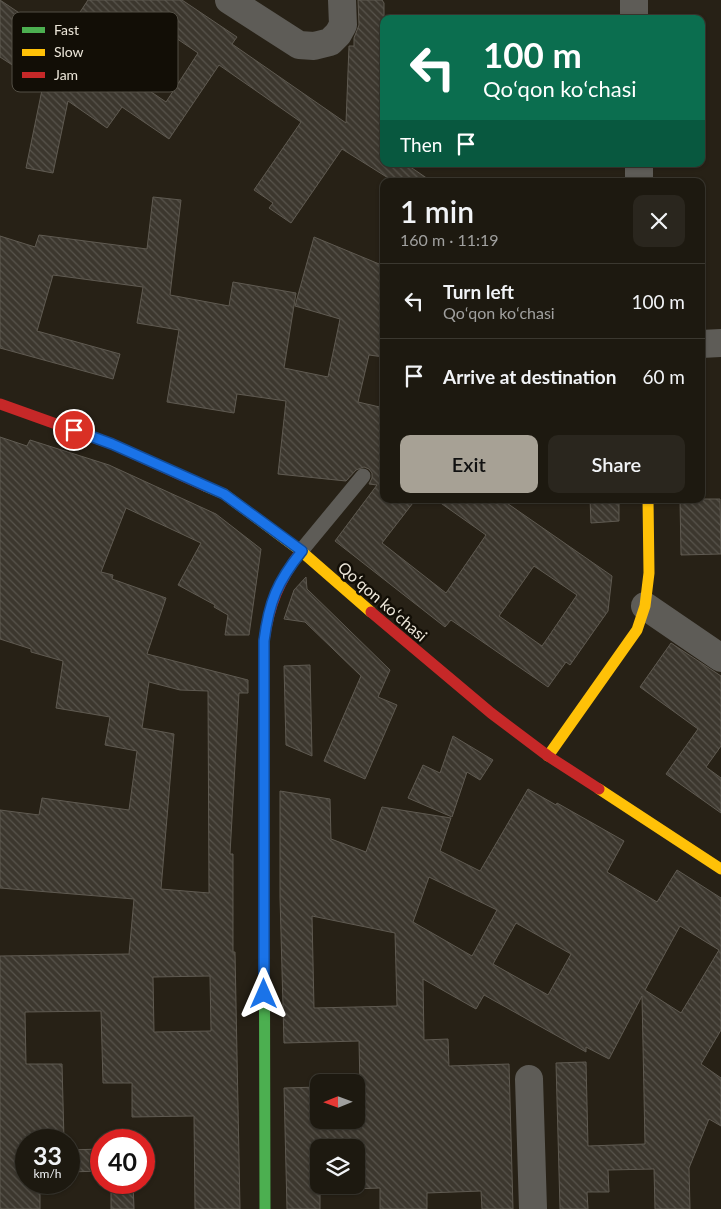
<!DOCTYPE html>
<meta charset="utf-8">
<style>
:root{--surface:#1d1910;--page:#2a261e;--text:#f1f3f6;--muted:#a0a09f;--line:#3b3830;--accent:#a7a195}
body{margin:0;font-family:Lato,sans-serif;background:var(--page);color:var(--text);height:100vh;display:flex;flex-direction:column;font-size:19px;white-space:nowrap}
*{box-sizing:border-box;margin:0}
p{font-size:16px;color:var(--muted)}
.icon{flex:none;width:28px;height:28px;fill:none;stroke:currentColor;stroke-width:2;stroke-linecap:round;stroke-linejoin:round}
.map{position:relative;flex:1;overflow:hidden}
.drawer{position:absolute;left:380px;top:178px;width:325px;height:325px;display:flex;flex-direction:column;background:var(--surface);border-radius:10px;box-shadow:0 1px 4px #0004,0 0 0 1px var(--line)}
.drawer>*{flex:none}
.guide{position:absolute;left:380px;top:15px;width:325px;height:152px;border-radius:10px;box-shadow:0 1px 4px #0004,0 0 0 1px var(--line);background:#0b6e4f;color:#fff;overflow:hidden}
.needle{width:32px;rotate:269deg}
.tools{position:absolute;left:310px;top:1074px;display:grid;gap:10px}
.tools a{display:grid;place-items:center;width:55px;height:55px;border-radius:10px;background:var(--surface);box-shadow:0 1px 4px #0004,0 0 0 1px var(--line);font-size:25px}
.speed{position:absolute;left:15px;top:1129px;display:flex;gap:10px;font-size:25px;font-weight:700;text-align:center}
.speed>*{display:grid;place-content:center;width:65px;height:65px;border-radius:50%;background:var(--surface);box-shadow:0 1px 4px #0004,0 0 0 1px var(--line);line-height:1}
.speed small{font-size:12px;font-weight:400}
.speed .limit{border:8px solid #d22;background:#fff;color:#111}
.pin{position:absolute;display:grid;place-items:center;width:42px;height:42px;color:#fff;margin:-21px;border:2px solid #fff;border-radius:50%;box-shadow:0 1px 5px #0007}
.me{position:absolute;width:55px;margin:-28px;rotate:0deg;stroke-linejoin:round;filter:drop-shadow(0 0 4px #0008)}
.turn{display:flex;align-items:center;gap:18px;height:105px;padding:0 20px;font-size:22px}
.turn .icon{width:65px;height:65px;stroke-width:2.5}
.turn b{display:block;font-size:35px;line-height:42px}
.then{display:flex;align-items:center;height:48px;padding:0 20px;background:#0003;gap:10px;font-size:19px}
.round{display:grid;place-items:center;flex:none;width:52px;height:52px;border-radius:10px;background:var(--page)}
.overview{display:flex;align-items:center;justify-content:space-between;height:85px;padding:0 20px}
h1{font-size:30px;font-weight:600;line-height:38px}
.button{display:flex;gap:10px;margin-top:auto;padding:10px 20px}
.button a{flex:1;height:58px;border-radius:10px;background:var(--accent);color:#111;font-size:20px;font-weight:600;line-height:58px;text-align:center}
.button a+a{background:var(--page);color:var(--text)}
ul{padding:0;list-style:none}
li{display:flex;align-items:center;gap:15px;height:75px;padding:0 20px;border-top:1px solid var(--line)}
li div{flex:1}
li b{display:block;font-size:19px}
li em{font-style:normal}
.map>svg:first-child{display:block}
.building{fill:url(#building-back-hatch);stroke:#5f5a51;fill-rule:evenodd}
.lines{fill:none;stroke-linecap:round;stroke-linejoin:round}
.lane{stroke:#5e5c57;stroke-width:15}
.street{stroke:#5e5c57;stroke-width:28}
.fast{stroke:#4caf50;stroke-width:11}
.slow{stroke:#ffc107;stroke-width:11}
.jam{stroke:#c62828;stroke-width:11}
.route-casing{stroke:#114b97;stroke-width:12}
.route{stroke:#1a73e8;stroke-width:9}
.labels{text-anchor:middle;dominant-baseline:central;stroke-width:5;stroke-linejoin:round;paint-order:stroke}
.street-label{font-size:16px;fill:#ece6d9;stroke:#120e06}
.key{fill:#120e06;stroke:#534f45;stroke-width:1}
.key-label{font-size:14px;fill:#ece6d9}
</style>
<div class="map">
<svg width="721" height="1209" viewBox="0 0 721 1209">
<defs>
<pattern id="building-back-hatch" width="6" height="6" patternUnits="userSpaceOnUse" patternTransform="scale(1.25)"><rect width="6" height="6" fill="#3c372e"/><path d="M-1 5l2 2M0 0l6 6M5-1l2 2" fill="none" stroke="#58544c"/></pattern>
</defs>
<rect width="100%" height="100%" fill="#272116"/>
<g class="building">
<path d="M0,0l61,41 27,-41h94l55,37 -5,7 114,79 3,-77h5v-8l5,-13 -1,-25h24l2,3v161h22l25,17h-38l-51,-32 -51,74 -22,-15 4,-5 -19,-13 47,-68 -82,-57 -50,74 -47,-32 -15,21 -39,-27 -15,72 -27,-5 17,-83 -43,-28zM142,15l56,38 -32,49 -56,-38z"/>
<path d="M153,197l28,3 -11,95 59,11 4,-24 63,11 -12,75 44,9 12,-58 -45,-13 19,-69 70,29v91l-15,-2 -11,47 26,6v91h32l-34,44 64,50 40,-58 -51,-36h66l111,77 -4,35 -38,54 -4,-3 -18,25 -97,-67 -6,7 -110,-86 42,-56 -8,-1 3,-6v-5l-3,-4 -5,-2 -8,3 -10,11 -68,-7 8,-73 -49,-7 -3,19 -67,-11 12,-72 -42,-7 6,-36 -90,-12 -16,56 83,23 -7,25 -113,-31v-112l35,11 4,-12 108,14zM534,566l43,29 -35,51 -43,-30z"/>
<path d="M0,437l27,9 3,-6 79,25 107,49 45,35 -12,86h-24l3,-20 -14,-8 1,-2 -37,-20 23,-42 -75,-35 -25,64 12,3 -1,4 54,19 -19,56 101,26v13h-9l-9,161h3v98h2l5,257h-45l-1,-93 -62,1v-34h-29l-2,-72 -76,1 1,52h36l2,76h-38v42h14v27h-40v-253l129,-2 5,-55 -134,-11v-78l39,5 3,-17 87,12 8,-59 -32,-6 5,-28 -54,-9 7,-47 -32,-9v-3l-31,-10zM149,682l31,8 28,1 1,202 -48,-4 13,-155 -32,-6zM210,976l1,55 -57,1 -1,-55z"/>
<polygon points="590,499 619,499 619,521 591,523"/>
<polygon points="680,499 720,499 721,554 681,555"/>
<polygon points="306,577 307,589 390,670 378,697 397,705 365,779 324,761 361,676 305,622 284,619 294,590"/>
<polygon points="671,643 721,676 721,746 706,767 721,778 721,813 666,774 698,729 640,687"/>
<polygon points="310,665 312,756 286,745 284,666"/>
<polygon points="453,736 493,760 480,780 467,772 452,817 408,798 423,765 440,773"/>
<path d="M528,789l28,16 1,-2 67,38 -17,31 50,30 20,-32 44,28v132l-20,34 20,14v48l-12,-7 -20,49 1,41h-35l-1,-40 -46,1 1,22h-22l1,17h-28l-4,-146 30,-1 2,84 57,-2 -3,-148 -33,63 -23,-12v5l-102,-57 -8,14 -53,-30 1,61 24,-1 1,27 60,-2 4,145h-31l-1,-18 -54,2v16h-47v-21l-60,2v19h-33l-3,-121 35,-1v33h37v-34h4l-1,-45 -75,2 -4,-146v-106l50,8 1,40 35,13 16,-45 69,11 -11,33 40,20zM429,877l68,33 -25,46 -59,-34zM312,916l83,17 2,73 -83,2zM516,923l55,31 -23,41 -55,-31zM680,926l39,24 -38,63 -36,-23zM319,1148h37v37h-37z"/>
<polygon points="101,1149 101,1171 69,1172 69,1150"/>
<polygon points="111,1182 133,1182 134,1209 111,1209"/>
</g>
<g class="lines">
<polyline class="lane" points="301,551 363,476"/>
<g class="street">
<polyline points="229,0 299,45 314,46 330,42 338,34 343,25 342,0"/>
<polyline points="634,0 634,19"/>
<polyline points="639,164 639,181"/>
<polyline points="701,344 721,343"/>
<polyline points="645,606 721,658"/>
<polyline points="529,1079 533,1209"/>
</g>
<polyline class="fast" points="264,776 265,1209"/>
<g class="slow">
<polyline points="205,486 224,494 301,551 371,612"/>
<polyline points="548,756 637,630 645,606 649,573 648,499"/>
<polyline points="599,789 721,869"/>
</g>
<g class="jam">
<polyline points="0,404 112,444 205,486"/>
<polyline points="371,612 491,713 548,756 599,789"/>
<path d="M264,776v-135c5,-36 15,-60 37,-90"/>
</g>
</g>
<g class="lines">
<g class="route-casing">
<path id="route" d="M74,430l38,14 112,50 78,57c-25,31 -33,51 -38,90v353"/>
</g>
<use href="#route" class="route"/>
</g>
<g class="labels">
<g class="street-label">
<text transform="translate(383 601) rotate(41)">Qoʻqon koʻchasi</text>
</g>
</g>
<rect x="12" y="12" width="166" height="80" rx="8" class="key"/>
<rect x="22" y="27" width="23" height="6" fill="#4caf50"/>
<rect x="22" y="49" width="23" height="7" fill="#ffc107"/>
<rect x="22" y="72" width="23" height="6" fill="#c62828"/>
<g class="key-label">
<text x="54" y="35">Fast</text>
<text x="54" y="57">Slow</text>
<text x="54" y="80">Jam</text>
</g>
</svg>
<div class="tools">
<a><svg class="needle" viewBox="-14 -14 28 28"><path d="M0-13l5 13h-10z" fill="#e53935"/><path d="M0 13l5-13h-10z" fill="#a0a09f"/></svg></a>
<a><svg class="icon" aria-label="layers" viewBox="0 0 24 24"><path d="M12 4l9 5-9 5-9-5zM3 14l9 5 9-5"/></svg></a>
</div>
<div class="speed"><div>33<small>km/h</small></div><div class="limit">40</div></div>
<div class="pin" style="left:74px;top:430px;background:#d93025"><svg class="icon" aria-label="arrive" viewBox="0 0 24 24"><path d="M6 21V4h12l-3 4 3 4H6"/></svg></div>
<svg class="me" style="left:264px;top:994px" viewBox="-20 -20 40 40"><path d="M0-17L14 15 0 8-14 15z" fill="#1a73e8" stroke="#fff" stroke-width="4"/></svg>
<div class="guide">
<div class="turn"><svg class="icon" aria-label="left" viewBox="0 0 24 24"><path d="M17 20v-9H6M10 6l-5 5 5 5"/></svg><div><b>100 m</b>Qoʻqon koʻchasi</div></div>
<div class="then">Then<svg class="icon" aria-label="arrive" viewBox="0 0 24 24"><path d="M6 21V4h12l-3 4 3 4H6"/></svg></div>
</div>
<section class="drawer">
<div class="overview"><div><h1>1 min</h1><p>160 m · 11:19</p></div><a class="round"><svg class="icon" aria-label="close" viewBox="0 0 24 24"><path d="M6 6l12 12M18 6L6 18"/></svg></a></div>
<ul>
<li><svg class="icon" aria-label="left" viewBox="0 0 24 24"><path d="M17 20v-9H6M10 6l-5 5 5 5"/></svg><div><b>Turn left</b><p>Qoʻqon koʻchasi</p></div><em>100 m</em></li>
<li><svg class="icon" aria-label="arrive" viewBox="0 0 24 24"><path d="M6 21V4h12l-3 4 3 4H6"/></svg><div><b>Arrive at destination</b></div><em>60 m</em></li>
</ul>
<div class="button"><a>Exit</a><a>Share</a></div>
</section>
</div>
